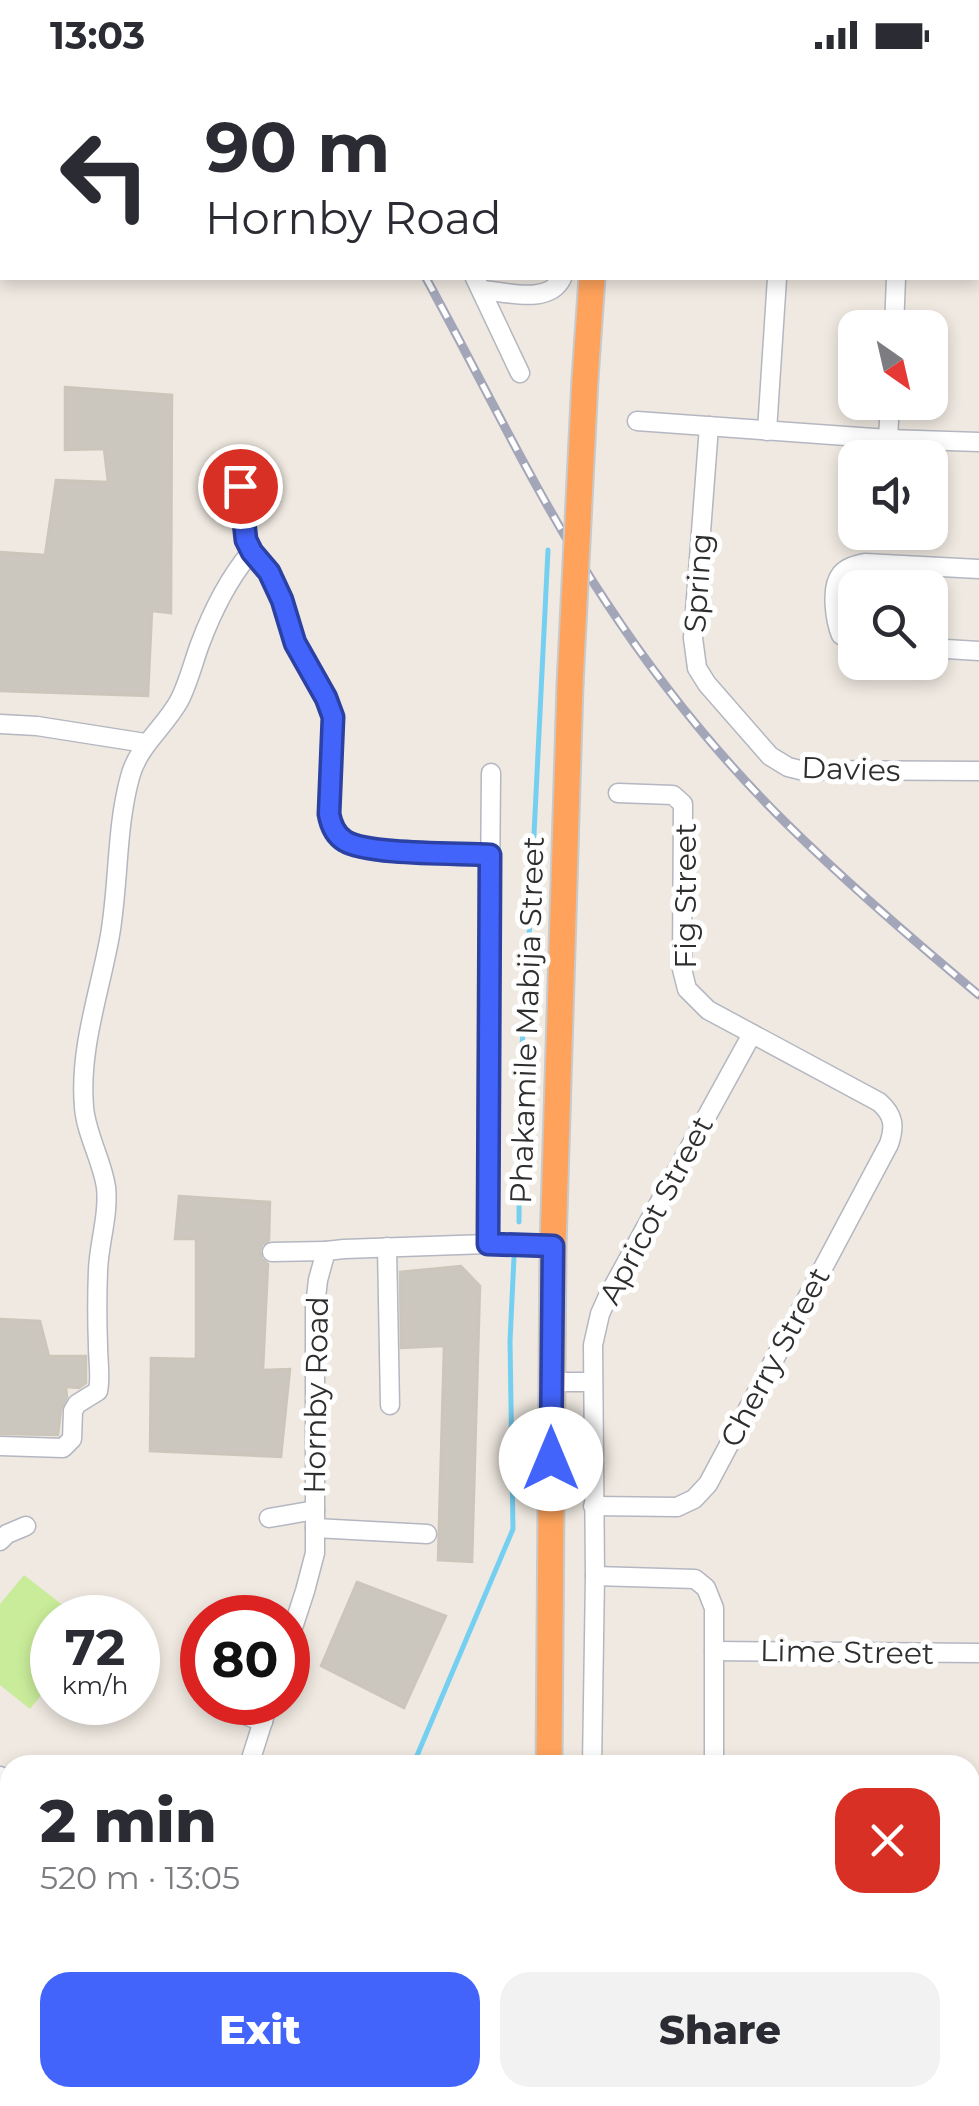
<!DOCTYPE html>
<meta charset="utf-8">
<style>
:root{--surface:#fff;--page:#f2f2f3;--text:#2b2b33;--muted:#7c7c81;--accent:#4264fb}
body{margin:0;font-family:Montserrat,sans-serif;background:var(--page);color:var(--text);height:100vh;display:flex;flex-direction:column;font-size:38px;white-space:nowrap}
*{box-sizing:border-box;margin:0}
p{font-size:32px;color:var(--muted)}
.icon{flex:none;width:55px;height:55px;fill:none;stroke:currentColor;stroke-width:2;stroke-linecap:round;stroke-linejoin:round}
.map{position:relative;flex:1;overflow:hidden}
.side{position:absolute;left:0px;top:1685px;width:980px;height:352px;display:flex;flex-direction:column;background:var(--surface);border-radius:30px 30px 0 0;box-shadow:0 5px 15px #0003}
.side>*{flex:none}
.guide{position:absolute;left:0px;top:0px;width:980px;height:210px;box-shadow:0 5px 15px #0003;background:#fff;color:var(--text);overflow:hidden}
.needle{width:65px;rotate:146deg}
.fabs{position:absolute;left:838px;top:240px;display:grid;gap:20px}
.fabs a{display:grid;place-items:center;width:110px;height:110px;border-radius:20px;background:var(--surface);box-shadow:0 5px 15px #0003;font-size:50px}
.speed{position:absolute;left:30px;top:1525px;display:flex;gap:20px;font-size:50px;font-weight:700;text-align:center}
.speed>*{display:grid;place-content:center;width:130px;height:130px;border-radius:50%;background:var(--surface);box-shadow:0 5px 15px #0003;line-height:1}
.speed small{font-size:25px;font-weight:400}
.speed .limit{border:15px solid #d22;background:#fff;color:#111}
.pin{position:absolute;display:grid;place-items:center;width:85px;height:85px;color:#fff;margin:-42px;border:5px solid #fff;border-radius:50%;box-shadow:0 2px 10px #0007}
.me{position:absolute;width:110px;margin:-55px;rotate:0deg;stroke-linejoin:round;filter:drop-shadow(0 0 8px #0008)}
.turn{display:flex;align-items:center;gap:35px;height:210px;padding:0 40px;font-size:45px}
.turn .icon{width:130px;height:130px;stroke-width:2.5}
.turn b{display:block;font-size:70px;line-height:85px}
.round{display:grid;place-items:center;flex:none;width:105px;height:105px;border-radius:30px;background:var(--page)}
.overview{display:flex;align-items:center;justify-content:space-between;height:170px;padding:0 40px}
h1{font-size:60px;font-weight:800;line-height:75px}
.cta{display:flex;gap:20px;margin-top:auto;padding:20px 40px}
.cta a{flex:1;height:115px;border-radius:30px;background:var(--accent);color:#fff;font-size:40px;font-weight:800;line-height:115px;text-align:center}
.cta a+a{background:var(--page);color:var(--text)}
.status{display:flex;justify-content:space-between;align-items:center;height:70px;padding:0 50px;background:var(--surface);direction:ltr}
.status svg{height:28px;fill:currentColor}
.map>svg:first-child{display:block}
.education{fill:#f0e6d1}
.pitch{fill:#c9ec9a}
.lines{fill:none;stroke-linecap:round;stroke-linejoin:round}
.stream{stroke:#75cff0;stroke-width:5}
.building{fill:#cbc7bf;stroke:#cbc5ba;stroke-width:2.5}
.minor-casing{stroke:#b4b7c1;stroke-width:21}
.highway-casing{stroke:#c9c9c9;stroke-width:29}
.minor{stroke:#fff;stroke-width:18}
.highway{stroke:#ffa35c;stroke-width:25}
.rail-casing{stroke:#a3a6b8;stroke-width:9}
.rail{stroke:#fff;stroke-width:5;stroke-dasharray:15;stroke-linecap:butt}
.highway-bridge-casing{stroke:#c9c9c9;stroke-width:29;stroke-linecap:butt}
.highway-bridge{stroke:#ffa35c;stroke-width:25}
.route-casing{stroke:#2b41a3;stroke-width:25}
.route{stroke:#4264fb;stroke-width:18}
.labels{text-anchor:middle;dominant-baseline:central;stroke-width:10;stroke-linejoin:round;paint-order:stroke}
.street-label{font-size:30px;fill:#2e2e2e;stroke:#fff}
</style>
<div class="status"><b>13:03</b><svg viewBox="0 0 49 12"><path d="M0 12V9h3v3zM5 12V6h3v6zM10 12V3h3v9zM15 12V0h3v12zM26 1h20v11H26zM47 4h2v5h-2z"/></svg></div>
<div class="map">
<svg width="979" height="2036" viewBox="0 0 979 2036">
<rect width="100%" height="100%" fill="#efe9e1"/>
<rect class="education" x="362" y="2028" width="144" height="8"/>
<polygon class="pitch" points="24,1505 78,1547 52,1548 52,1611 30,1639 0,1615 0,1534"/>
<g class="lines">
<g class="stream">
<polyline points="519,1152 520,999 526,927 548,480"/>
<polyline points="413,1695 513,1459 510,1271 514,1187"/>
<polyline points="342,2036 342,2028"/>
</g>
</g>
<g class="building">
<polygon points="65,317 172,325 171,543 152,541 148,626 0,621 0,482 45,485 56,410 108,412 104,379 65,380"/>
<polygon points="179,1126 270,1132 269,1170 262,1175 260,1181 262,1189 268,1194 263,1300 290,1299 281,1387 150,1381 151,1288 196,1289 196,1169 175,1169"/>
<polygon points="461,1196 480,1216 472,1492 438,1490 444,1276 401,1278 400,1202"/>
<polygon points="0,1249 40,1251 49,1286 86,1286 86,1313 79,1318 66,1317 67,1327 61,1340 58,1365 0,1364"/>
<polygon points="357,1512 446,1546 404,1638 321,1596"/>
</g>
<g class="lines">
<g class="minor-casing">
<g id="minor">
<polyline points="341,0 343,2"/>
<polyline points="832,0 833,2"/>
<polyline points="408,2 408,0"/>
<polyline points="570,2 571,0"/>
<polyline points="785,2 785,0"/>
<polyline points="0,36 2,38"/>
<polyline points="978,165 979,165"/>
<polyline points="475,208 520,303"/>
<path d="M482,220c25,2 67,15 80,-12"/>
<polyline points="894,258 896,208"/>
<polyline points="637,351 888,369 979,372"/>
<polyline points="709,356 693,568 697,598 707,614 770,686 788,697 800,700 979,701"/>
<polyline points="767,361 777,208"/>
<polyline points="888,369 890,332"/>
<path d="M239,416l3,34 4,20 5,12 18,20 13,28 13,43 31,55 7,19 -4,97c2,11 6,21 16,27 22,14 115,12 145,14"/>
<path d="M855,572l-14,-7c-6,-14 -11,-48 0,-61 6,-7 15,-9 24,-11l114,6"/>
<polyline points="930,578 979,581"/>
<polyline points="0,654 37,656 145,673"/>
<polyline points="487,1174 491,703"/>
<polyline points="387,1177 390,1335"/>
<polyline points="272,1182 326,1181"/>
<polyline points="552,1312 593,1312"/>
<path d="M0,1376l63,2 9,-9 1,-28 4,-7 21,-13c3,-14 0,-30 0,-45 -1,-25 -1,-50 0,-76 1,-27 11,-55 8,-83 -4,-27 -20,-53 -22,-80 -5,-59 16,-115 26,-172 9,-52 6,-107 20,-158 8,-31 34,-49 49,-76 9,-17 14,-38 21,-57 12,-32 29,-66 51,-92"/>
<path d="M593,1436l84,1 17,-8 14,-15 181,-340c6,-18 5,-29 -10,-42l-171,-92 -21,-21 -5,-20 1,-165 -10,-9 -55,-2"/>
<polyline points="269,1448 315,1440"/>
<polyline points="315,1458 427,1464"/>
<polyline points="0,1471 7,1464 26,1456"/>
<polyline points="595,1506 695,1509 706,1518 714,1538 714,1695"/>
<polyline points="288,1573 305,1521 315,1483 315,1236 318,1210 326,1181 344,1179 487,1174 553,1176"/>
<polyline points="714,1581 979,1583"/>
<polyline points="212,1632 263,1652"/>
<polyline points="249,1695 269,1632"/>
<polyline points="592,1695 595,1506 593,1275 600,1244 608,1226 752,964"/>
<polyline points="0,1706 10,1711"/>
<polyline points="970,1757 979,1757"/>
<polyline points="970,1860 979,1861"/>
<polyline points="0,1965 10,1970"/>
<polyline points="118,2028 135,2036"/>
<polyline points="37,2036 43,2028"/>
<polyline points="436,2036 438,2028"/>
<polyline points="745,2036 746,2028"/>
<polyline points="872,2036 872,2028"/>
</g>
</g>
<g class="highway-casing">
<g id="highway">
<polyline points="604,2 605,0"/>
<polyline points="585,309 592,208"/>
<polyline points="549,1695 553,1176 570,615"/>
<polyline points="549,2028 549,2036"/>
</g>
</g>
<use href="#minor" class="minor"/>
<use href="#highway" class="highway"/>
<g class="rail-casing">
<g id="rail">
<polyline points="294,0 296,2"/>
<path d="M426,208c59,108 112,221 180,324 52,79 113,155 181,222 61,60 126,116 192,171"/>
</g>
</g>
<use href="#rail" class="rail"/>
<g class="highway-bridge-casing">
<polyline id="highway-bridge" points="570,615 585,309"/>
</g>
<use href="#highway-bridge" class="highway-bridge"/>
</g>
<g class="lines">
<g class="route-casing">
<path id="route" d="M240,416l6,54 6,12 17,20 13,28 13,43 31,55 7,19 -4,97c2,11 6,21 16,27 22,14 114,12 145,14l-2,389 65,2 -2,213"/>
</g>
<use href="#route" class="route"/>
</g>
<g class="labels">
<g class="street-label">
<text transform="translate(698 513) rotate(-86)">Spring</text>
<text transform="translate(851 699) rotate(2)">Davies</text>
<text transform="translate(685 826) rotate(-90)">Fig Street</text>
<text transform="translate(527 950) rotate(-88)">Phakamile Mabija Street</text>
<text transform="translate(656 1140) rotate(-62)">Apricot Street</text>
<text transform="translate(775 1287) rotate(-62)">Cherry Street</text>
<text transform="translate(316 1325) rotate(-89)">Hornby Road</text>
<text transform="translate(847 1582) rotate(1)">Lime Street</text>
</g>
</g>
</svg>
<div class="fabs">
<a><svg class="needle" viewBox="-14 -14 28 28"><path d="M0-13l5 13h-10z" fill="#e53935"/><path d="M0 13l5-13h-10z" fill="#7c7c81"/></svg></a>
<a><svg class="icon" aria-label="sound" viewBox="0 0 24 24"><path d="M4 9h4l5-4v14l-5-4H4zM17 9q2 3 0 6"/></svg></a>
<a><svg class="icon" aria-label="search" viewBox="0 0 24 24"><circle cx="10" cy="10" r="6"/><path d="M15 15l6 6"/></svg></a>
</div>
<div class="speed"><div>72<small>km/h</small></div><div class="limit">80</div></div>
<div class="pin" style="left:240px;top:416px;background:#d93025"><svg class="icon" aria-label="arrive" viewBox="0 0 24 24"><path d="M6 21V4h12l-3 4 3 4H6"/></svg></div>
<svg class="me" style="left:551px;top:1389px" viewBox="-20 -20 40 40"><circle r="19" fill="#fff"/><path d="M0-13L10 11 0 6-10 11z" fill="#4264fb"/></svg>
<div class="guide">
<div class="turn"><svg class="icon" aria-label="left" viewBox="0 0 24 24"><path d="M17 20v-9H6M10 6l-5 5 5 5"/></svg><div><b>90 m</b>Hornby Road</div></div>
</div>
<section class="side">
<div class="overview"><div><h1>2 min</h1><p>520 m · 13:05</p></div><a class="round" style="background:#d93025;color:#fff"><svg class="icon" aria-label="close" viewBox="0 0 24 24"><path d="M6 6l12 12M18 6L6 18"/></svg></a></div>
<div class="cta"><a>Exit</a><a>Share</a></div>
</section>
</div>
